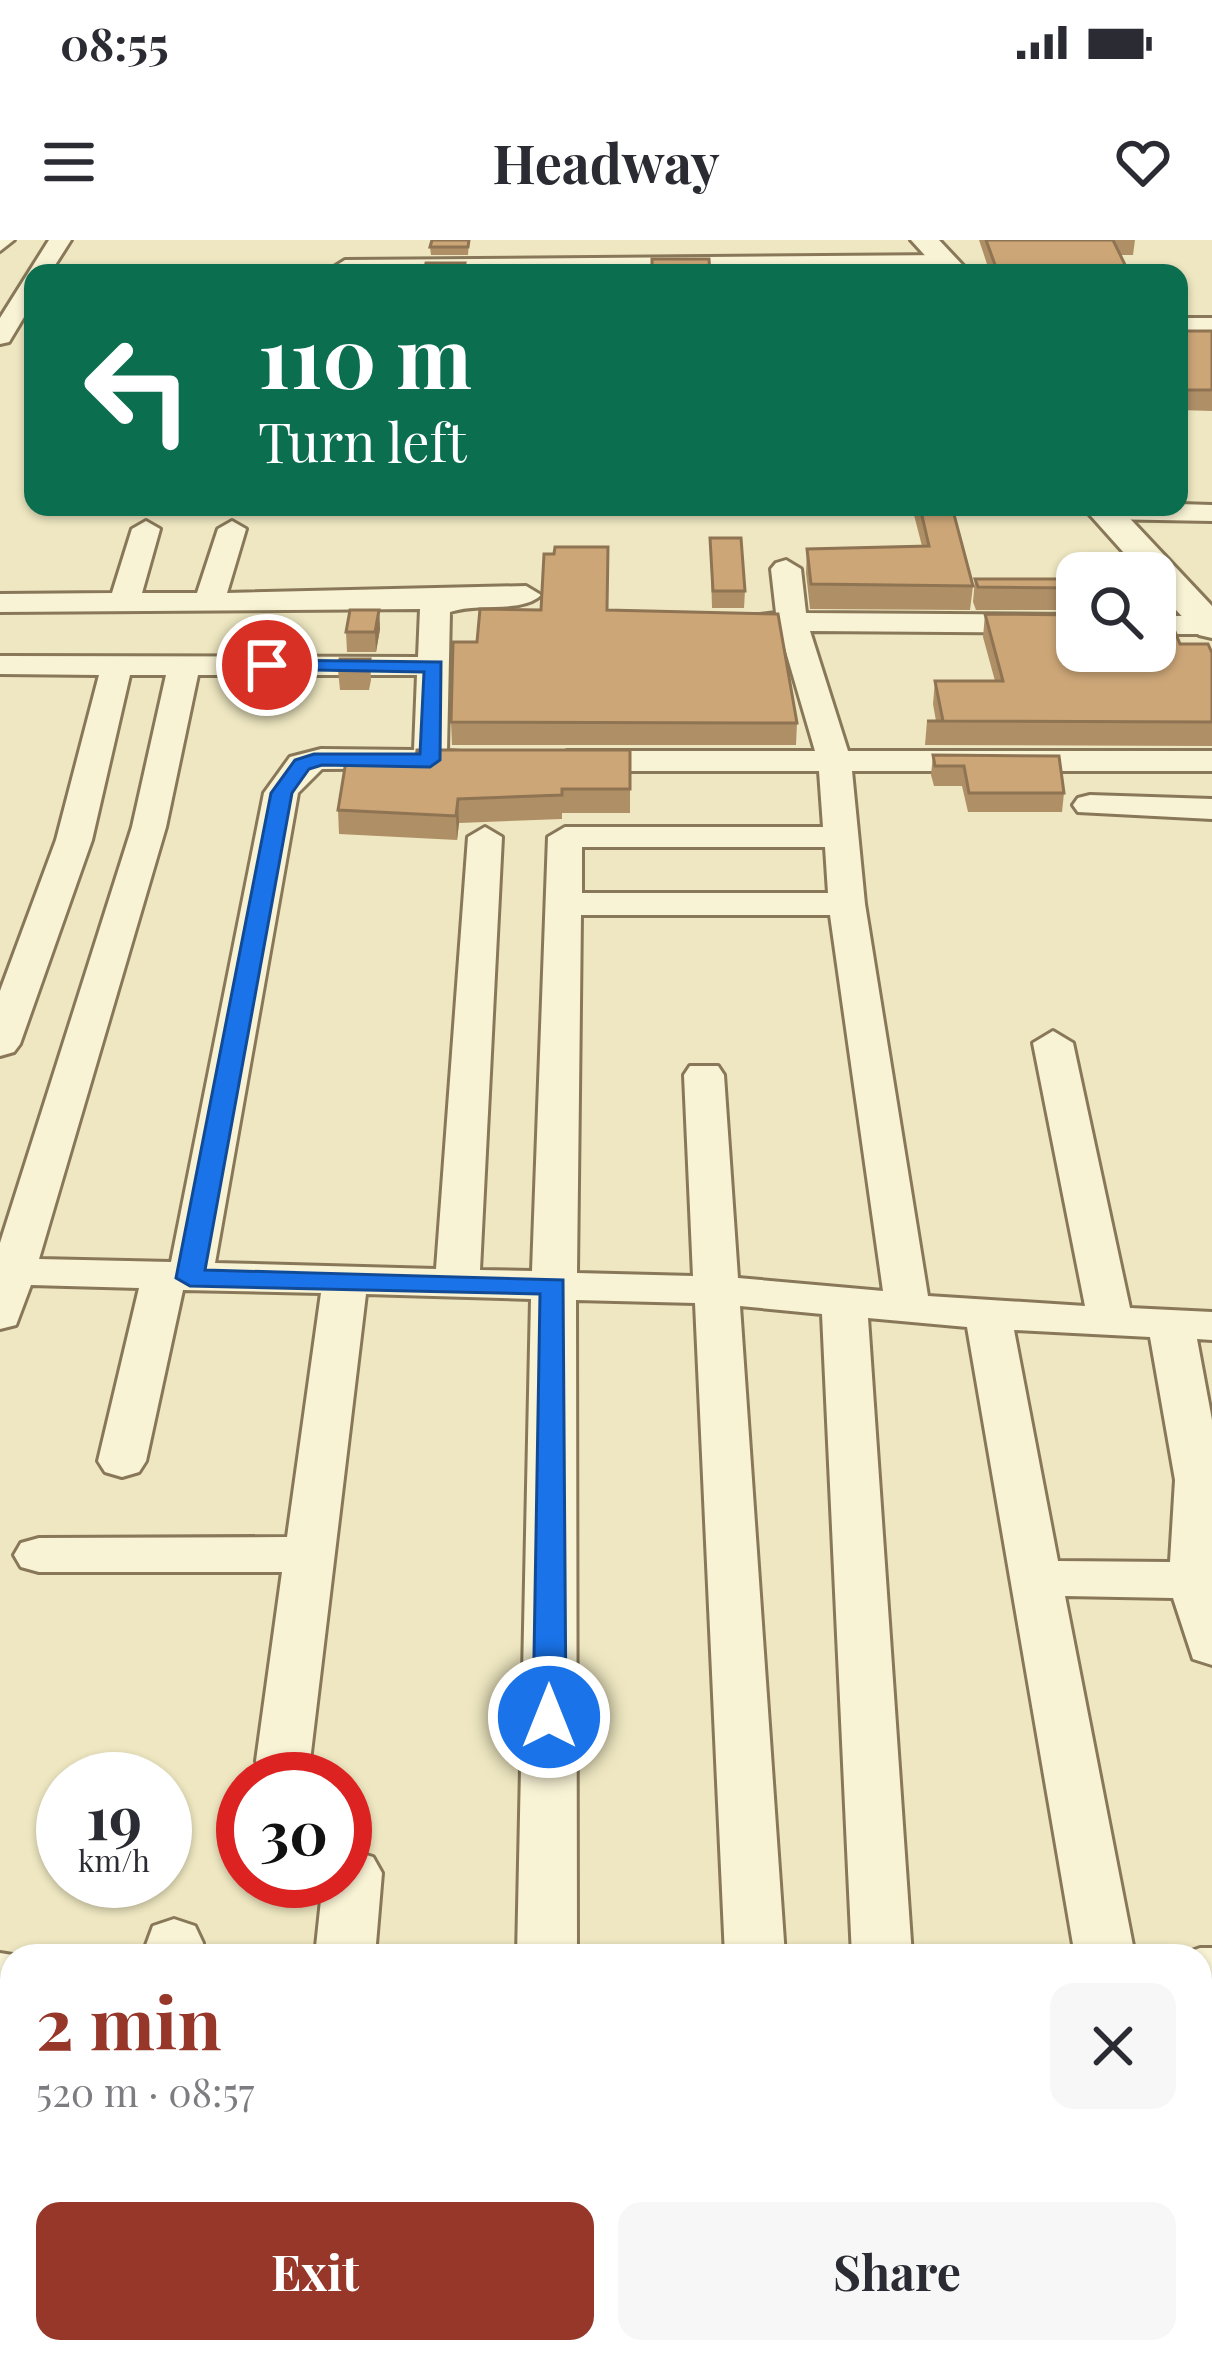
<!DOCTYPE html>
<meta charset="utf-8">
<style>
:root{--surface:#fff;--page:#f7f7f7;--text:#2b2b33;--muted:#7c7c81;--accent:#973729}
body{margin:0;font-family:"Playfair Display",serif;background:var(--page);color:var(--text);height:100vh;display:flex;flex-direction:column;font-size:45px;white-space:nowrap}
*{box-sizing:border-box;margin:0}
p{font-size:39px;color:var(--muted)}
.icon{flex:none;width:66px;height:66px;fill:none;stroke:currentColor;stroke-width:2;stroke-linecap:round;stroke-linejoin:round}
.map{position:relative;flex:1;overflow:hidden}
.sheet{position:absolute;left:0px;top:1704px;width:1212px;height:420px;display:flex;flex-direction:column;background:var(--surface);border-radius:36px 36px 0 0;box-shadow:0 3px 9px #0004}
.sheet>*{flex:none}
.banner{position:absolute;left:24px;top:24px;width:1164px;height:252px;border-radius:24px;box-shadow:0 3px 9px #0004;background:#0b6e4f;color:#fff;overflow:hidden}
.fabs{position:absolute;left:1056px;top:312px;display:grid;gap:24px}
.fabs a{display:grid;place-items:center;width:120px;height:120px;border-radius:24px;background:var(--surface);box-shadow:0 3px 9px #0004;font-size:60px}
.speed{position:absolute;left:36px;top:1512px;display:flex;gap:24px;font-size:60px;font-weight:700;text-align:center}
.speed>*{display:grid;place-content:center;width:156px;height:156px;border-radius:50%;background:var(--surface);box-shadow:0 3px 9px #0004;line-height:1}
.speed small{font-size:30px;font-weight:400}
.speed .limit{border:18px solid #d22;background:#fff;color:#111}
.pin{position:absolute;display:grid;place-items:center;width:102px;height:102px;color:#fff;margin:-51px;border:6px solid #fff;border-radius:50%;box-shadow:0 3px 12px #0007}
.me{position:absolute;width:132px;margin:-66px;rotate:0deg;stroke-linejoin:round;filter:drop-shadow(0 0 9px #0008)}
.turn{display:flex;align-items:center;gap:42px;height:252px;padding:0 36px;font-size:54px}
.turn .icon{width:156px;height:156px;stroke-width:2.5}
.turn b{display:block;font-size:84px;line-height:102px}
.round{display:grid;place-items:center;flex:none;width:126px;height:126px;border-radius:24px;background:var(--page)}
.summary{display:flex;align-items:center;justify-content:space-between;height:204px;padding:0 36px}
h1{font-size:72px;font-weight:700;line-height:90px;color:var(--accent)}
.cta{display:flex;gap:24px;margin-top:auto;padding:24px 36px}
.cta a{flex:1;height:138px;border-radius:24px;background:var(--accent);color:#fff;font-size:48px;font-weight:700;line-height:138px;text-align:center}
.cta a+a{background:var(--page);color:var(--text)}
.status{display:flex;justify-content:space-between;align-items:center;height:84px;padding:0 60px;background:var(--surface);direction:ltr}
.status svg{height:33px;fill:currentColor}
header{display:flex;justify-content:space-between;align-items:center;height:156px;padding:0 36px;background:var(--surface);font-size:54px;font-weight:700}
.map>svg:first-child{display:block}
.lines{fill:none;stroke-linecap:round;stroke-linejoin:round}
.minor-casing{stroke:#887859;stroke-width:6}
.tertiary-casing{stroke:#887859;stroke-width:6}
.minor{fill:#f9f3d5;fill-rule:evenodd}
.tertiary{fill:#f9f3d5;fill-rule:evenodd}
.wall{fill:#af8f66}
.shaded-wall{fill:#8f7453}
.building{fill:#cca677;stroke:#8f7453;stroke-width:3}
.route{fill:#1a73e8;stroke:#114b97;stroke-width:3}
</style>
<div class="status"><b>08:55</b><svg viewBox="0 0 49 12"><path d="M0 12V9h3v3zM5 12V6h3v6zM10 12V3h3v9zM15 12V0h3v12zM26 1h20v11H26zM47 4h2v5h-2z"/></svg></div>
<header><svg class="icon" aria-label="menu" viewBox="0 0 24 24"><path d="M4 6h16M4 12h16M4 18h16"/></svg>Headway<svg class="icon" aria-label="heart" viewBox="0 0 24 24"><path d="M12 20l-8-8c-3-5 5-10 8-4 3-6 11-1 8 4z"/></svg></header>
<div class="map">
<svg width="1212" height="2124" viewBox="0 0 1212 2124">
<rect width="100%" height="100%" fill="#eee7c1"/>
<g class="lines">
<g class="minor-casing">
<g id="minor">
<polygon points="0,0 14,0 0,11"/>
<polygon points="49,0 71,0 50,33 33,33 33,62 9,102 0,104 0,78"/>
<polygon points="946,15 957,22 954,27 342,33 334,27 345,20"/>
<rect x="1179" y="78" width="33" height="14"/>
<polygon points="1179,264 1212,265 1212,281 1104,279 1090,271"/>
<path d="M146,281l14,8 -18,64h55l21,-64 14,-8 14,8 -19,64 299,-7 15,9c-20,19 -64,7 -91,17l-3,139 42,3 5,7 -5,7 -167,1 -24,24 -83,470 221,6 32,-432 17,-10 17,10 -22,433 52,1 16,-434 17,-10h258l-4,-56h-252l-17,-10 17,-10h248l-35,-120 -29,-3 -4,-6 4,-6 25,-3 -5,-44 5,-6 10,-3 15,9 5,44 271,2v18l-267,-2 38,120h364v20h-360l13,133 63,392 157,10 -52,-263 20,-12 20,12 57,265 82,4v28l-15,-1 15,81v245l-19,-6 -20,-61 -108,-2 70,360h-60l-108,-629 -99,-9 44,638h-60l-30,-642 -82,-8 45,650h-60l-30,-653 -119,-3 1,656h-60l14,-657 -165,-5 -56,467 -8,15h-38l-8,-15 26,-189h-243l-18,-5 -7,-12 7,-12 18,-5 248,-1 34,-244 -138,-3 -37,171 -7,11 -17,5 -17,-5 -7,-11 41,-173 -108,-3 -15,40 -16,4v-86l132,-416 34,-152h-36l-38,165 -72,204 -6,8 -14,4v-65l56,-151 43,-165 -99,-1v-18l418,1 2,-48 -420,3v-18l112,-1 20,-64zM198,435h219l-3,75 -93,-1 -31,8 -26,36 -93,469 -132,-3 127,-432zM582,607h243l3,46h-246zM581,675h249l53,376 -145,-13 -14,-203 -6,-9h-28l-6,9 9,201 -116,-3zM1014,1090l136,7 25,143 -5,82 -112,-1z"/>
<rect x="1155" y="376" width="57" height="18"/>
<polygon points="1090,555 1212,559 1212,579 1078,572 1073,565 1078,558"/>
<polygon points="353,1611 373,1617 382,1633 375,1716 315,1716 323,1641 345,1641 345,1613"/>
<polygon points="174,1679 195,1686 203,1703 202,1716 142,1716 153,1686"/>
<polygon points="1200,1708 1212,1708 1212,1756 1200,1756 1200,1716 1178,1716"/>
<polygon points="0,1713 19,1716 12,1716 12,1762 0,1761"/>
<polygon points="71,2112 139,2112 137,2124 69,2124"/>
<polygon points="273,2112 341,2112 340,2124 272,2124"/>
<rect x="509" y="2112" width="68" height="12"/>
<rect x="744" y="2112" width="68" height="12"/>
<polygon points="898,2112 966,2112 968,2124 900,2124"/>
</g>
</g>
<g class="tertiary-casing">
<g id="tertiary">
<polygon points="911,0 939,0 970,33 941,33"/>
<polygon points="1083,267 1119,267 1212,366 1212,398 1199,395 1155,347 1155,333 1142,333"/>
</g>
</g>
<use href="#minor" class="minor"/>
<use href="#tertiary" class="tertiary"/>
</g>
<g class="wall">
<polygon points="469,0 468,15 431,15 430,7"/>
<polygon points="979,0 1135,0 1133,15 1120,15 1129,33 990,33"/>
<polygon points="1179,91 1212,91 1212,171 1179,170"/>
<polygon points="915,267 952,267 973,346 970,370 810,369 806,333 807,309 922,306 914,275"/>
<polygon points="710,298 745,351 744,368 712,368"/>
<polygon points="975,339 1077,339 1077,370 976,370 973,362"/>
<polygon points="379,370 380,389 376,412 347,412 346,392"/>
<polygon points="541,370 607,370 797,483 796,505 452,505 451,482 477,402"/>
<polygon points="985,374 1180,404 1212,413 1212,506 925,505 927,481 936,481 933,464 935,441 995,441 983,397"/>
<polygon points="370,419 371,440 369,450 340,450 338,430"/>
<polygon points="630,510 630,573 562,573 562,579 459,583 457,600 339,594 338,570 416,521"/>
<polygon points="933,515 1064,553 1062,572 968,572 962,546 934,546 931,535"/>
</g>
<g class="shaded-wall">
<polygon points="379,370 380,389 376,412 375,392"/>
<polygon points="458,559 459,583 457,600 456,576"/>
</g>
<g class="building">
<polygon points="432,0 469,0 468,7 430,7"/>
<polygon points="986,0 1113,0 1129,33 998,33"/>
<polygon points="652,19 709,19 710,33 652,33"/>
<polygon points="426,23 465,23 463,33 424,33"/>
<rect x="1179" y="91" width="33" height="59"/>
<polygon points="920,267 952,267 973,346 811,344 807,309 929,306"/>
<polygon points="710,298 741,298 745,351 713,351"/>
<polygon points="555,307 608,307 607,370 778,374 797,483 451,482 453,402 477,402 480,369 541,370 544,314 554,314"/>
<polygon points="975,339 1077,339 1077,348 978,347"/>
<polygon points="350,370 379,370 375,392 346,392"/>
<polygon points="985,374 1077,375 1077,411 1155,411 1155,374 1169,377 1180,404 1208,404 1212,413 1212,482 927,481 943,481 935,441 1003,441"/>
<polygon points="340,419 370,419 368,430 338,430"/>
<polygon points="417,510 630,510 630,549 562,549 562,555 458,559 456,576 338,570 346,521 416,521"/>
<polygon points="933,515 1059,516 1064,553 969,553 964,526 935,526"/>
</g>
<polygon class="route" points="267,420 441,422 440,520 430,527 322,525 309,529 292,553 205,1030 563,1040 566,1477 549,1489 533,1477 540,1054 190,1046 176,1038 271,553 295,520 314,514 420,514 424,432 261,429 258,425"/>
</svg>
<div class="fabs">
<a><svg class="icon" aria-label="search" viewBox="0 0 24 24"><circle cx="10" cy="10" r="6"/><path d="M15 15l6 6"/></svg></a>
</div>
<div class="speed"><div>19<small>km/h</small></div><div class="limit">30</div></div>
<div class="pin" style="left:267px;top:425px;background:#d93025"><svg class="icon" aria-label="arrive" viewBox="0 0 24 24"><path d="M6 21V4h12l-3 4 3 4H6"/></svg></div>
<svg class="me" style="left:549px;top:1477px" viewBox="-20 -20 40 40"><circle r="17" fill="#1a73e8" stroke="#fff" stroke-width="3"/><path d="M0-11L8 9 0 5-8 9z" fill="#fff"/></svg>
<div class="banner">
<div class="turn"><svg class="icon" aria-label="left" viewBox="0 0 24 24"><path d="M17 20v-9H6M10 6l-5 5 5 5"/></svg><div><b>110 m</b>Turn left</div></div>
</div>
<section class="sheet">
<div class="summary"><div><h1>2 min</h1><p>520 m · 08:57</p></div><a class="round"><svg class="icon" aria-label="close" viewBox="0 0 24 24"><path d="M6 6l12 12M18 6L6 18"/></svg></a></div>
<div class="cta"><a>Exit</a><a>Share</a></div>
</section>
</div>
